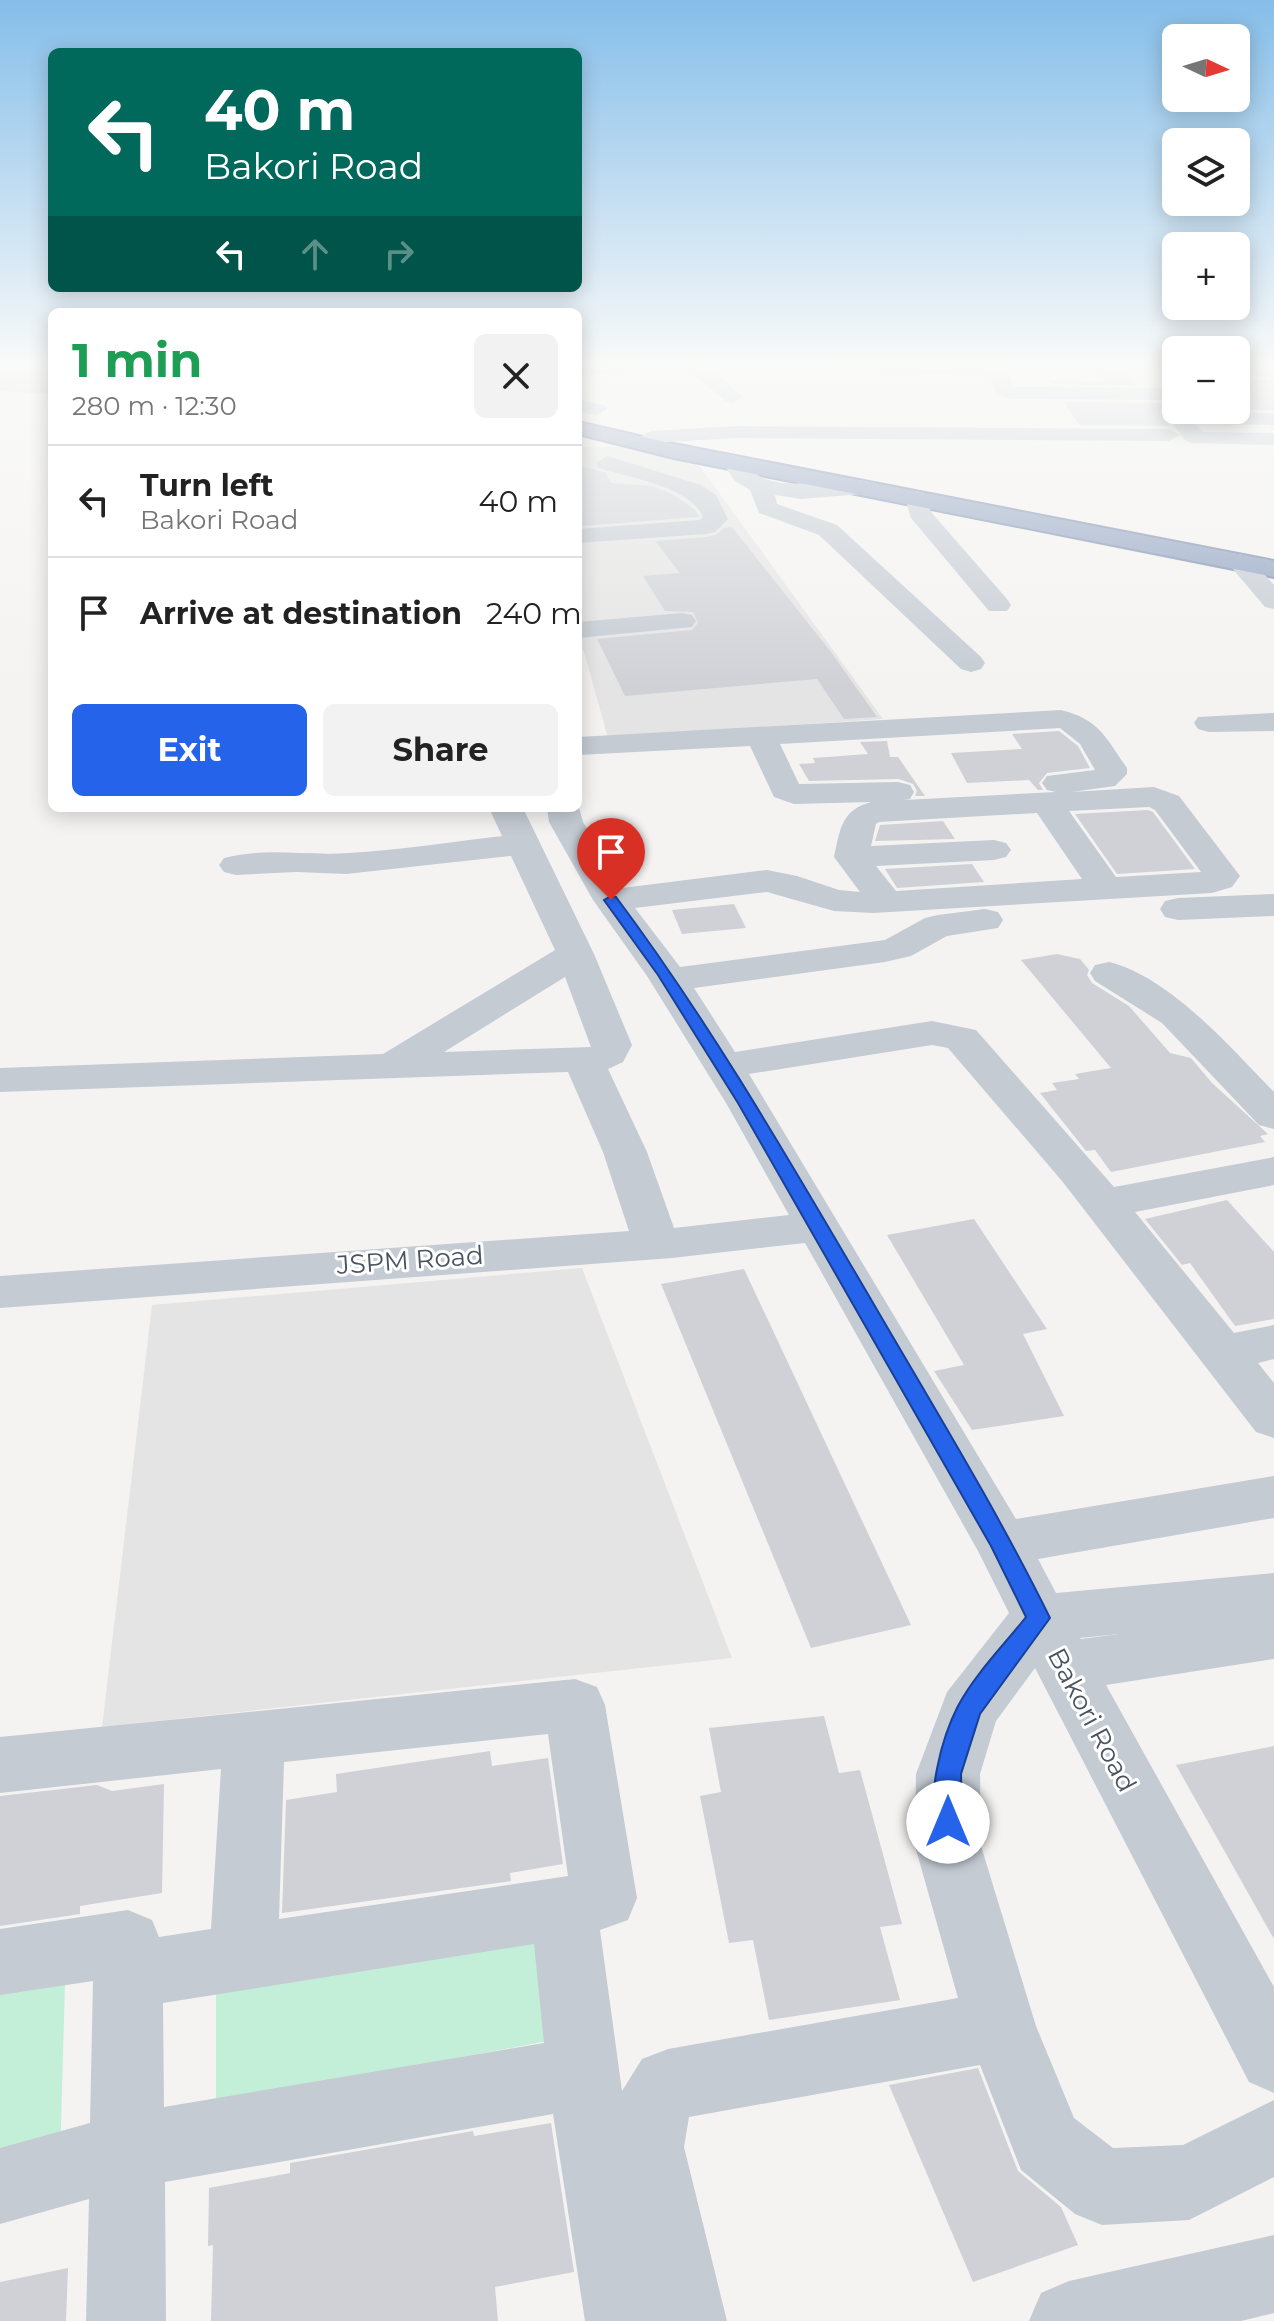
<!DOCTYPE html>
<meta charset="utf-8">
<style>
:root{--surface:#fff;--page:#f2f2f2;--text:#222;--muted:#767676;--line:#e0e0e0;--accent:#2563eb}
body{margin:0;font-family:Montserrat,sans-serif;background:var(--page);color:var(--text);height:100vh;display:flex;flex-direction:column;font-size:30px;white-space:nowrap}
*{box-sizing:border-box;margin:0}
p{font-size:26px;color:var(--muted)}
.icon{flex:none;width:44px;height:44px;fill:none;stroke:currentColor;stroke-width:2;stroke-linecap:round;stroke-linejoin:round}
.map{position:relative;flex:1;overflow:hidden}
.side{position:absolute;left:48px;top:308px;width:534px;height:504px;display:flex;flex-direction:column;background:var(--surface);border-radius:12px;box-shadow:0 4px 20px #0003}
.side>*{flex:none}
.top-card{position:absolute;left:48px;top:48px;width:534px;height:244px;border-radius:12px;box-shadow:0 4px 20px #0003;background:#00695c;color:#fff;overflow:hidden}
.needle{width:52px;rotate:94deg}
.buttons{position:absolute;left:1162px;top:24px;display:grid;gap:16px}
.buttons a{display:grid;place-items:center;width:88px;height:88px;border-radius:12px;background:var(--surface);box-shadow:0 4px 20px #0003;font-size:40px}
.pin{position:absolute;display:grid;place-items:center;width:68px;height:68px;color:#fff;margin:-82px -34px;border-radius:50% 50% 50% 0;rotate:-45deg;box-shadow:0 0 8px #0007}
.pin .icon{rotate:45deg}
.me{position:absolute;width:88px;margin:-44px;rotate:0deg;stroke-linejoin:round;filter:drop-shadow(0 0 6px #0008)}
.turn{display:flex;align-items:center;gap:28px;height:168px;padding:0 24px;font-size:36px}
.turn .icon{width:104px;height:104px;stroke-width:2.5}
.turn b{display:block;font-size:56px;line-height:68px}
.lanes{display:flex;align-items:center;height:76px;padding:0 24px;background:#0003;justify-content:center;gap:40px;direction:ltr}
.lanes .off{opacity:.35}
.round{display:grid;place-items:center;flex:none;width:84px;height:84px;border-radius:12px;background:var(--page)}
.headline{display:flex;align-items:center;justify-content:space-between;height:136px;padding:0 24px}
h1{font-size:48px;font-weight:700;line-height:60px;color:#1e9e55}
.button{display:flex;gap:16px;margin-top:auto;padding:16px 24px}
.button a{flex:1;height:92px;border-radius:12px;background:var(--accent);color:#fff;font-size:32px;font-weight:700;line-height:92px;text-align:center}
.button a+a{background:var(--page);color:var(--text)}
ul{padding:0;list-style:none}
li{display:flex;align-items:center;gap:24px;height:112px;padding:0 24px;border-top:2px solid var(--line)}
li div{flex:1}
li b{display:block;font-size:30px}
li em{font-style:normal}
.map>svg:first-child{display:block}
.education{fill:#e5e4e4}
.green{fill:#c3efd9}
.building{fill:#cfd1d6}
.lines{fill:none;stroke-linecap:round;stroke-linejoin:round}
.highway-casing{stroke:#778aab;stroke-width:4}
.minor{fill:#c4cbd3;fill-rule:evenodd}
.highway{fill:#8c9fbf;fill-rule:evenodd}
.route{fill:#2563eb;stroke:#184099;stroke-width:2}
.labels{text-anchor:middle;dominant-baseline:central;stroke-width:6;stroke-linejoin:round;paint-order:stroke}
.street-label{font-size:26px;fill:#4a5360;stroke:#fff}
</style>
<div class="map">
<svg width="1274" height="2321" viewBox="0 0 1274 2321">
<rect width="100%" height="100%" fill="#f4f3f2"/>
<g class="education">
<polygon points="578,447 620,447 699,465 883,719 608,738 584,652 578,643"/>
<polygon points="582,1268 732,1658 102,1727 152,1305"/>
</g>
<g class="green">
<polygon points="537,1929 553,2040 216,2103 216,1986"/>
<polygon points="65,1983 60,2163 0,2178 0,1991"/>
</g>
<g class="building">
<polygon points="1094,364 1124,364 1135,385 1052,384 1049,380 1103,381"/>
<polygon points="0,367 52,370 52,394 0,391"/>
<polygon points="1236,379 1274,380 1274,410 1240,410 1236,405"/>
<polygon points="1064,402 1162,403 1170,416 1167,421 1170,426 1079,425"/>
<polygon points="578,465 606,473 611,483 651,486 672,494 694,509 699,517 581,526 578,520"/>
<polygon points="732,527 831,652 877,717 844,719 817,679 625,696 597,639 692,630 698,623 693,612 665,611 643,576 680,573 655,541 706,537 716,535 724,528"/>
<polygon points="1059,731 1078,746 1090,768 1047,773 1039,783 1043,790 1038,790 1029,780 967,783 951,753 1022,749 1012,734"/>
<polygon points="887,741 890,757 898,757 925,796 915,796 917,791 913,784 899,779 809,781 799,764 815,763 813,758 868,754 860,742"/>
<polygon points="1148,810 1153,812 1195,869 1117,874 1075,814"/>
<polygon points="943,821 955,839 875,841 880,825"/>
<polygon points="972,864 984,882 897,888 885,869"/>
<polygon points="734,904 746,928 682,934 672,910"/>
<polygon points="1057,954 1080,959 1089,970 1087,975 1092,983 1129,1006 1170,1053 1191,1058 1212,1083 1268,1134 1260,1136 1265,1142 1111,1172 1095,1150 1086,1151 1040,1093 1057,1090 1052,1083 1079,1079 1075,1074 1111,1068 1021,960"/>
<polygon points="1227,1200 1274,1252 1274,1319 1235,1326 1190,1263 1182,1265 1145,1219"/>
<polygon points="974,1219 1047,1329 1023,1334 1064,1416 972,1430 934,1371 964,1365 887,1235"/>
<polygon points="744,1269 911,1625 811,1648 661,1284"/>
<polygon points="824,1716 839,1773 860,1770 902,1924 880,1927 900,2000 769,2020 753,1940 729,1943 700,1796 721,1792 709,1728"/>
<polygon points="1274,1746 1274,1939 1176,1765"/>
<polygon points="490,1751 492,1766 548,1758 563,1864 510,1873 511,1881 282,1913 286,1800 337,1792 336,1774"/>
<polygon points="164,1784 162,1893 80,1906 80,1914 0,1926 0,1796 97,1785 112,1791"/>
<polygon points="978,2068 1018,2171 1061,2207 1078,2245 973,2282 889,2085"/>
<polygon points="551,2123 574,2272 495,2287 498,2321 211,2321 213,2245 208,2246 209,2188 290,2173 290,2163 473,2131 474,2136"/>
<polygon points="68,2268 66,2321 0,2321 0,2282"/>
</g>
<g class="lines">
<g class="highway-casing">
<polygon id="highway" points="578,422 674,444 1274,561 1274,577 674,458 578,434"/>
</g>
<g class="minor">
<polygon points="578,364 648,364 639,370 578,376"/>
<polygon points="687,364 706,364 743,397 733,403 726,401 688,371"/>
<polygon points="827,364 999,364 1008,370 1013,387 1176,388 1176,400 1012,399 997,395 990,376 836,370"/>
<polygon points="1236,364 1274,365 1274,377 1236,376"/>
<polygon points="578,400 604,405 607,409 597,415 578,412"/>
<polygon points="1193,412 1274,413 1274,425 1195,424 1203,432 1274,433 1274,445 1192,443 1185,440 1170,421 1174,417"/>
<polygon points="737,426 1169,429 1180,435 1169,441 737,438 651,443 640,437 651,431"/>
<path d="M733,455c14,4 19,21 35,25 34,10 69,-6 102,2l4,5 -4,5 -8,2 -61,5 -26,-4 2,9 60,21 144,132 4,6 -4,6 -10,3 -10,-3 -142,-134 -60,-22 -9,-23 -15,-9 -13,-19z"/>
<path d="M607,456l94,29 15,10 12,24 -13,13 -9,2 -128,9v-14l122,-9 3,-3c-12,-30 -73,-39 -104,-49l-3,-5z"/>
<polygon points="917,491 925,493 931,512 1007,599 1011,605 1007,611 989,611 911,518 905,498 909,493"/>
<polygon points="1240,554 1249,557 1274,585 1274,609 1265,607 1227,562 1231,557"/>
<polygon points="682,613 692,615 696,621 692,627 578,638 578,622"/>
<path d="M1061,710c38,9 45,28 66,58v6l-12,12 -44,6 83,-5 25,9 61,80 -8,11 -20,6 -339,20 -39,-2 -67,-19 -132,16 45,59 205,-27 40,-22 13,-3 47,-6 13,3 5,8 -5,8 -51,8 -36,20 -26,6 -191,26 41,64 197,-31 44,9 138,157 160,-30v28l-139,27 99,121 40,-8v34l-16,4 16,20v55l-18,-6 -194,-251 -114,-133 -16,-3 -183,29 267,445 258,-43v42l-236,41 18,34 218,-20v86l-168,26 168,302v106l-25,-11 -214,-414 -39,53 -16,53 1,72 55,180 38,92 39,30 70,-3 91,-45v77l-85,43 -87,5 -27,-11 -54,-44 -41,-105 -291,52 -5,30 43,174h-142l-32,-207 -388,68 1,139h-80l3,-122 -89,25v-76l90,-25 3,-142 -93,14v-66l128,-19 24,10 7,17 52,-8 10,-160 -221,24v-56l575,-58 22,8 8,18 32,193 -9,22 -28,10 22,161 20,-32 26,-10 290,-51 -43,-152 1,-72 31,-82 62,-79 -31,-62 -173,-308 -133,15 -672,50v-32l629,-45 -26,-79 -35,-80 -568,20v-24l383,-14 172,-104 -44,-94 -165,18 -50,-2 -60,3 -12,-3 -5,-7 5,-7c40,-11 82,-2 124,-5 51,-3 103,-11 154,-17l-13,-28h34l71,146 38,91 -9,17 -15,7 39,83 27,76 115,-13 -63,-112 -79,-127 -54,-76 -44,-78 -2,-14h31v-4l5,18 39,66 145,-18 30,6 42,14 21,2 -26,-35c6,-27 7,-47 37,-55l-77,2 -20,-7 -24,-51 -172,9v-18zM1060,728l20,16 15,26 -48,6 -5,7 5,7 9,2 -152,8 6,-1 4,-7 -4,-7 -12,-3 -99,2 -19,-40zM1149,807l6,3 46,62 -85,5 -47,-66zM1037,813l45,66 -186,12 -20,-25 118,-6 12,-3 5,-7 -5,-7 -12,-3 -123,6 5,-22 3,-2zM565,977l26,70 -147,5zM1119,1634l-38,5 -1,-1zM548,1734l20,142 -289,43 5,-157zM534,1944l10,99 -380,64 -1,-104z"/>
<polygon points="1274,713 1274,731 1209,732 1198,729 1194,723 1198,717"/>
<polygon points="1274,894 1274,916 1178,920 1165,917 1160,909 1165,901 1178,898"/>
<path d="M1109,962c61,15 122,86 165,130v37l-15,-4 -97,-102 -67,-42 -5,-8 5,-8z"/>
<polygon points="1274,2235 1274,2313 1241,2321 1029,2321 1041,2293 1069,2281"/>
</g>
<use href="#highway" class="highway"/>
</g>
<linearGradient id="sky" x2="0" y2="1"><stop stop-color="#85bee9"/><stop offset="0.53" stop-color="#fafaf9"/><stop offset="1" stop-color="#fafaf9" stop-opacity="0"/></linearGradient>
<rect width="1274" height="689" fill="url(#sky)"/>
<path class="route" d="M611,896l5,1c95,127 173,263 253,399 62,107 127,212 181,322l-70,96 -19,60 1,48 -4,9 -10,3 -9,-3c-15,-32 4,-96 19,-125 17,-32 46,-61 68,-89l-35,-71 -253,-443 -80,-128 -54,-75z"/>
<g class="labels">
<g class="street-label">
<text transform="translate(410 1260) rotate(-4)">JSPM Road</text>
<text transform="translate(1092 1720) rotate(62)">Bakori Road</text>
</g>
</g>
</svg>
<div class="buttons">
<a><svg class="needle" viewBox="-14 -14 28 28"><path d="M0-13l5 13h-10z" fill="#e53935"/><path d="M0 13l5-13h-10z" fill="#767676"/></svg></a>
<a><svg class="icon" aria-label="layers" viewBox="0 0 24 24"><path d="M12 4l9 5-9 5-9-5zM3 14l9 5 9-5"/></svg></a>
<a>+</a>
<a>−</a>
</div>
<div class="pin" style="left:611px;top:900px;background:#d93025"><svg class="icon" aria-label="arrive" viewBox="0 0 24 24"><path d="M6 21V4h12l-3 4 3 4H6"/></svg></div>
<svg class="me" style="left:948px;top:1822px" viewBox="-20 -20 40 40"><circle r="19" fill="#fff"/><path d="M0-13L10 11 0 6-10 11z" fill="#2563eb"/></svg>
<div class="top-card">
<div class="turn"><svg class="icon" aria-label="left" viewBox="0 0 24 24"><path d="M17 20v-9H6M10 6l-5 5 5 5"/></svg><div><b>40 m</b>Bakori Road</div></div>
<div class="lanes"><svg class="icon" aria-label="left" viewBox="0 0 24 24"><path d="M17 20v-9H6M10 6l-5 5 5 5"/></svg><svg class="icon off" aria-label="ahead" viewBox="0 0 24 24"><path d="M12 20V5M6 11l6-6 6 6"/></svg><svg class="icon off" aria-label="right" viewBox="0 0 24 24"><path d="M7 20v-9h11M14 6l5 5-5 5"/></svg></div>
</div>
<section class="side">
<div class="headline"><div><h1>1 min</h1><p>280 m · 12:30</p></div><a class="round"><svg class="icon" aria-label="close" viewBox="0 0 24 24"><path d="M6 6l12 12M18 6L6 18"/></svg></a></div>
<ul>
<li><svg class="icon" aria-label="left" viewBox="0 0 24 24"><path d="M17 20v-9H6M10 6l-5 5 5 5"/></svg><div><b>Turn left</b><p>Bakori Road</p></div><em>40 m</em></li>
<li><svg class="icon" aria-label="arrive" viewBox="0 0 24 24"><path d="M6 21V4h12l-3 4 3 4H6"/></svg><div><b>Arrive at destination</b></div><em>240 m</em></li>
</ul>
<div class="button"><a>Exit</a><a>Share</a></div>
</section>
</div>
